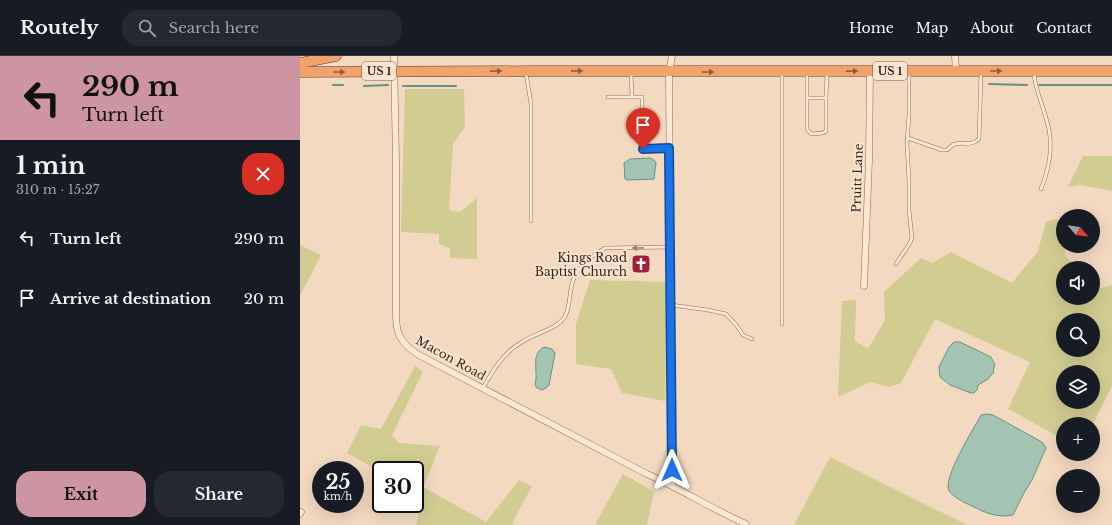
<!DOCTYPE html>
<meta charset="utf-8">
<style>
:root{--surface:#171b24;--page:#242831;--text:#f1f3f6;--muted:#9ea1a6;--line:#363941;--accent:#cd94a1}
body{margin:0;font-family:"Libre Baskerville",serif;background:var(--page);color:var(--text);height:100vh;display:flex;flex-direction:column;font-size:15px;white-space:nowrap}
*{box-sizing:border-box;margin:0}
p{font-size:13px;color:var(--muted)}
.icon{flex:none;width:22px;height:22px;fill:none;stroke:currentColor;stroke-width:2;stroke-linecap:round;stroke-linejoin:round}
.map{position:relative;flex:1;overflow:hidden}
.side{display:flex;flex-direction:column;background:var(--surface);width:300px}
.side>*{flex:none}
.banner{background:#cd94a1;color:#111;overflow:hidden}
.needle{width:26px;rotate:118deg}
.fabs{position:absolute;left:756px;top:153px;display:grid;gap:8px}
.fabs a{display:grid;place-items:center;width:44px;height:44px;border-radius:50%;background:var(--surface);box-shadow:0 4px 16px #0002;font-size:20px}
.speed{position:absolute;left:12px;top:405px;display:flex;gap:8px;font-size:20px;font-weight:700;text-align:center}
.speed>*{display:grid;place-content:center;width:52px;height:52px;border-radius:50%;background:var(--surface);box-shadow:0 4px 16px #0002;line-height:1}
.speed small{font-size:10px;font-weight:400}
.speed .limit{border:2px solid #111;border-radius:6px;background:#fff;color:#111}
.pin{position:absolute;display:grid;place-items:center;width:34px;height:34px;color:#fff;margin:-41px -17px;border-radius:50% 50% 50% 0;rotate:-45deg;box-shadow:0 0 4px #0007}
.pin .icon{rotate:45deg}
.me{position:absolute;width:44px;margin:-22px;rotate:0deg;stroke-linejoin:round;filter:drop-shadow(0 0 3px #0008)}
.turn{display:flex;align-items:center;gap:14px;height:84px;padding:0 16px;font-size:18px}
.turn .icon{width:52px;height:52px;stroke-width:2.5}
.turn b{display:block;font-size:28px;line-height:34px}
.round{display:grid;place-items:center;flex:none;width:42px;height:42px;border-radius:16px;background:var(--page)}
.overview{display:flex;align-items:center;justify-content:space-between;height:68px;padding:0 16px}
h1{font-size:24px;font-weight:800;line-height:30px}
.button{display:flex;gap:8px;margin-top:auto;padding:8px 16px}
.button a{flex:1;height:46px;border-radius:16px;background:var(--accent);color:#111;font-size:16px;font-weight:800;line-height:46px;text-align:center}
.button a+a{background:var(--page);color:var(--text)}
ul{padding:0;list-style:none}
li{display:flex;align-items:center;gap:12px;height:60px;padding:0 16px}
li div{flex:1}
li b{display:block;font-size:15px}
li em{font-style:normal}
header{display:flex;align-items:center;gap:24px;box-sizing:border-box;height:56px;padding:0 20px;background:var(--surface);border-bottom:1px solid var(--line)}
header strong{font-size:19px}
nav{display:flex;gap:22px;margin-inline-start:auto;font-size:14px}
.search{width:280px;height:36px;background:var(--page);display:flex;align-items:center;gap:10px;box-sizing:border-box;padding:0 14px;border-radius:16px;color:var(--muted);font-size:15px}
main{display:flex;flex:1;min-height:0}
.map>svg:first-child{display:block}
.green{fill:#d1cc92;fill-rule:evenodd}
.water{fill:#a3c4b3;stroke:#699380}
.lines{fill:none;stroke-linecap:round;stroke-linejoin:round}
.stream{stroke:#699380;stroke-width:2}
.service-casing{stroke:#8d6855;stroke-width:4}
.minor-casing{stroke:#8d6855;stroke-width:7}
.trunk-casing{stroke:#5a372a;stroke-width:11}
.service{stroke:#fce8d3;stroke-width:3}
.minor{stroke:#fce8d3;stroke-width:6}
.trunk{stroke:#f2a36c;stroke-width:10}
.oneway{fill:#8d5d3f}
.oneway2{fill:#9c8677}
.route-casing{stroke:#114b97;stroke-width:10}
.route{stroke:#1a73e8;stroke-width:7}
.labels{text-anchor:middle;dominant-baseline:central;stroke-width:4;stroke-linejoin:round;paint-order:stroke}
.shield{fill:#f9e5cf;stroke:#745e51;stroke-width:1}
.shield-label{font-size:11px;font-weight:bold;fill:#3b241b}
.street-label{font-size:12px;fill:#3b241b;stroke:#f9e5cf}
.poi-label{font-size:12px;fill:#3b241b;stroke:#f9e5cf;text-anchor:end}
</style>
<header>
<strong>Routely</strong>
<div class="search"><svg class="icon" aria-label="search" viewBox="0 0 24 24"><circle cx="10" cy="10" r="6"/><path d="M15 15l6 6"/></svg>Search here</div>
<nav><a>Home</a><a>Map</a><a>About</a><a>Contact</a></nav>
</header>
<main>
<section class="side">
<div class="banner">
<div class="turn"><svg class="icon" aria-label="left" viewBox="0 0 24 24"><path d="M17 20v-9H6M10 6l-5 5 5 5"/></svg><div><b>290 m</b>Turn left</div></div>
</div>
<div class="overview"><div><h1>1 min</h1><p>310 m · 15:27</p></div><a class="round" style="background:#d93025;color:#fff"><svg class="icon" aria-label="close" viewBox="0 0 24 24"><path d="M6 6l12 12M18 6L6 18"/></svg></a></div>
<ul>
<li><svg class="icon" aria-label="left" viewBox="0 0 24 24"><path d="M17 20v-9H6M10 6l-5 5 5 5"/></svg><div><b>Turn left</b></div><em>290 m</em></li>
<li><svg class="icon" aria-label="arrive" viewBox="0 0 24 24"><path d="M6 21V4h12l-3 4 3 4H6"/></svg><div><b>Arrive at destination</b></div><em>20 m</em></li>
</ul>
<div class="button"><a>Exit</a><a>Share</a></div>
</section>
<div class="map">
<svg width="812" height="469" viewBox="0 0 812 469">
<rect width="100%" height="100%" fill="#f2d9bf"/>
<g class="green">
<polygon points="105,33 164,33 165,71 153,88 149,154 160,156 177,142 177,203 150,202 150,192 139,188 139,178 101,176"/>
<polygon points="783,100 812,100 812,135 780,129 768,131"/>
<path d="M756,163l7,4v23h2v10l14,12h-16v30h30v-17l8,7 11,-3v101l-19,38h-30v15l-55,-30 22,-47 -95,-43 -34,64 -12,4 -19,-5 -32,15 4,-96 14,-1 -1,41 13,8 17,-29 -1,-28 37,-34 11,5 19,-11 61,31 26,-32 8,-29zM763,264h30v30h-30zM763,316h30v30h-30z"/>
<polygon points="0,189 21,199 0,240"/>
<polygon points="290,224 367,226 365,345 322,337 311,313 276,308 276,268"/>
<polygon points="115,310 123,316 92,379 99,387 140,390 123,431 186,466 219,424 232,430 212,467 216,469 116,469 123,440 115,435 115,414 81,414 81,416 47,397 61,369 81,373"/>
<polygon points="530,401 667,469 494,469"/>
<polygon points="323,418 354,436 347,469 295,469"/>
</g>
<g class="water">
<polygon points="350,102 354,104 356,107 354,123 328,124 325,123 324,107 330,103"/>
<polygon points="654,286 660,286 691,301 695,309 693,315 694,316 688,323 678,329 677,334 674,337 671,337 650,329 640,321 639,311 649,291"/>
<path d="M244,291l8,2 3,4 -6,32 -3,3 -4,2c-2,-1 -4,-1 -6,-3 -2,-3 1,-9 0,-13 0,-10 -3,-21 8,-27z"/>
<path d="M687,358l6,1 49,27 4,6 -14,32 -8,13 -11,22c-15,3 -28,-2 -41,-9 -7,-3 -19,-9 -23,-15 -7,-12 25,-63 32,-76z"/>
</g>
<g class="lines">
<g class="stream">
<polyline points="689,28 727,29"/>
<polyline points="33,29 43,29"/>
<polyline points="739,29 812,29"/>
<polyline points="64,30 88,29"/>
<polyline points="103,30 156,30"/>
</g>
<g class="service-casing">
<g id="service">
<polyline points="226,17 231,48 231,165"/>
<polyline points="482,17 482,268"/>
<polyline points="507,17 507,73 511,78 523,77 526,75 526,42 507,42"/>
<path d="M734,17c1,16 8,30 12,45 8,24 4,49 -5,71"/>
<polyline points="308,41 332,41 331,17"/>
<polyline points="332,41 342,41 343,93 369,92"/>
<polyline points="526,42 527,18"/>
<path d="M608,82l34,12h5c2,-2 5,-5 8,-6 9,-2 17,2 24,-5l2,-65"/>
<polyline points="596,208 610,187 612,182 609,154 609,124 607,88 609,58 609,17"/>
<polyline points="371,249 408,254 426,258 437,270 443,279 452,283"/>
<path d="M183,332c10,-18 21,-36 39,-46 12,-8 34,-13 42,-24 6,-9 5,-20 7,-29 2,-19 19,-32 34,-41l66,-1"/>
</g>
</g>
<g class="minor-casing">
<g id="minor">
<path d="M94,0l2,105v153c0,20 4,28 21,40l230,120c34,15 65,35 99,50"/>
<polyline points="655,0 656,15"/>
<polyline points="564,230 569,104 570,15"/>
<polyline points="372,429 369,16 372,0"/>
<polyline points="0,458 1,456"/>
</g>
</g>
<g class="trunk-casing">
<g id="trunk">
<polyline points="0,7 36,0"/>
<polyline points="0,16 238,15 812,15"/>
</g>
</g>
<use href="#service" class="service"/>
<use href="#minor" class="minor"/>
<use href="#trunk" class="trunk"/>
</g>
<defs><path id="oneway-solid" d="M-6-.8H1V-3.2L6.5 0L1 3.2V.8H-6Z"/></defs>
<g class="oneway">
<use href="#oneway-solid" transform="translate(196 15) rotate(-1)"/>
<use href="#oneway-solid" transform="translate(277 15) rotate(1)"/>
<use href="#oneway-solid" transform="translate(552 15) rotate(-1)"/>
<use href="#oneway-solid" transform="translate(696 15)"/>
<use href="#oneway-solid" transform="translate(39 16)"/>
<use href="#oneway-solid" transform="translate(408 16)"/>
</g>
<use class="oneway2" href="#oneway-solid" transform="translate(338 192) rotate(179)"/>
<g class="lines">
<g class="route-casing">
<polyline id="route" points="343,93 369,92 372,414"/>
</g>
<use href="#route" class="route"/>
</g>
<defs>
<g id="church-square" transform="scale(1)"><rect x="-9" y="-9" width="18" height="18" rx="4" fill="#a21f3a" stroke="#f9e5cf"/><path d="M-1.2-6h2.4v3.5h3.3v2.4h-3.3V6h-2.4V-.1h-3.3v-2.4h3.3Z" fill="#fff"/></g>
</defs>
<g fill-rule="evenodd">
<use href="#church-square" x="341" y="208"/>
</g>
<g class="labels">
<g class="shield">
<rect x="62" y="6" width="34" height="18" rx="3"/>
<rect x="573" y="6" width="34" height="18" rx="3"/>
</g>
<g class="shield-label">
<text x="79" y="15">US 1</text>
<text x="590" y="15">US 1</text>
</g>
<g class="street-label">
<text transform="translate(557 122) rotate(-88)">Pruitt Lane</text>
<text transform="translate(151 302) rotate(29)">Macon Road</text>
</g>
<g class="poi-label">
<text x="327" y="201">Kings Road<tspan x="327" dy="14">Baptist Church</tspan></text>
</g>
</g>
</svg>
<div class="fabs">
<a><svg class="needle" viewBox="-14 -14 28 28"><path d="M0-13l5 13h-10z" fill="#e53935"/><path d="M0 13l5-13h-10z" fill="#9ea1a6"/></svg></a>
<a><svg class="icon" aria-label="sound" viewBox="0 0 24 24"><path d="M4 9h4l5-4v14l-5-4H4zM17 9q2 3 0 6"/></svg></a>
<a><svg class="icon" aria-label="search" viewBox="0 0 24 24"><circle cx="10" cy="10" r="6"/><path d="M15 15l6 6"/></svg></a>
<a><svg class="icon" aria-label="layers" viewBox="0 0 24 24"><path d="M12 4l9 5-9 5-9-5zM3 14l9 5 9-5"/></svg></a>
<a>+</a>
<a>−</a>
</div>
<div class="speed"><div>25<small>km/h</small></div><div class="limit">30</div></div>
<div class="pin" style="left:343px;top:93px;background:#d93025"><svg class="icon" aria-label="arrive" viewBox="0 0 24 24"><path d="M6 21V4h12l-3 4 3 4H6"/></svg></div>
<svg class="me" style="left:372px;top:414px" viewBox="-20 -20 40 40"><path d="M0-17L14 15 0 8-14 15z" fill="#1a73e8" stroke="#fff" stroke-width="4"/></svg>
</div>
</main>
